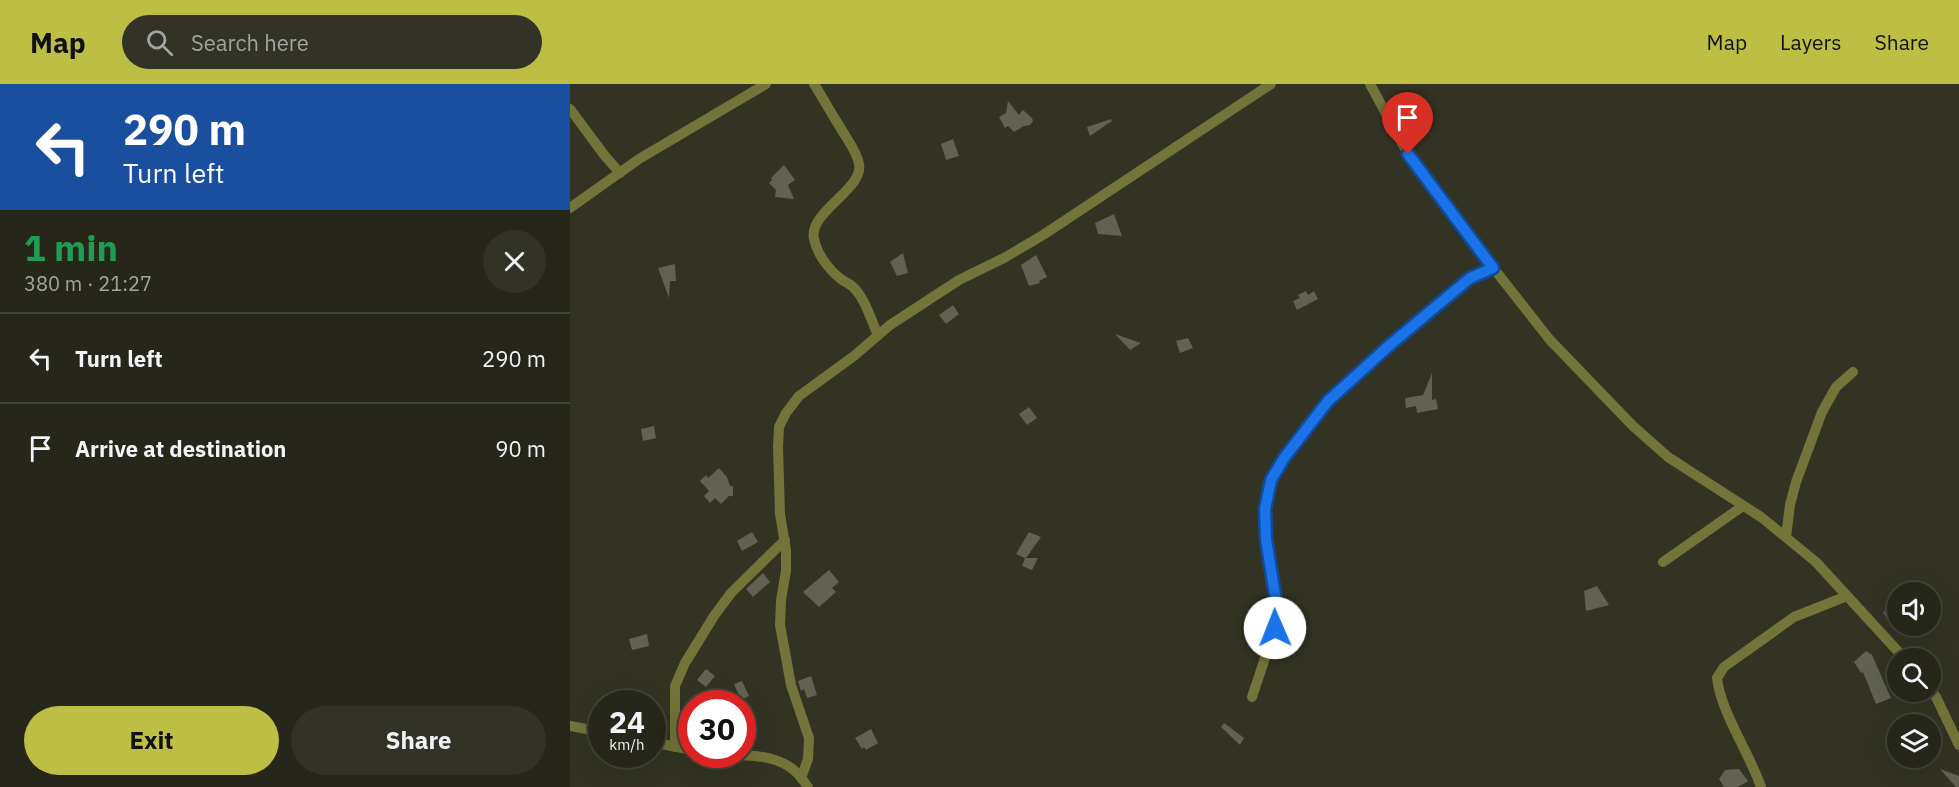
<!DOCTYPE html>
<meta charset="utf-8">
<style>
:root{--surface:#26261a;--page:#323227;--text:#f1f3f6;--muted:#a4a5a2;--line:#424339;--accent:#bcbf44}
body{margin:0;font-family:"IBM Plex Sans",sans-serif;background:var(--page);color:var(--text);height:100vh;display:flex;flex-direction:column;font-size:22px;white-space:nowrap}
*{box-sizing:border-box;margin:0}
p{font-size:20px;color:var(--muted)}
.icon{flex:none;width:33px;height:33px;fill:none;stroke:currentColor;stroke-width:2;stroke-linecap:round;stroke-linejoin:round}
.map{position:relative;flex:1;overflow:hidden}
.drawer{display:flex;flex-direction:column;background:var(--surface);width:570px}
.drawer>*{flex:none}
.top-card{background:#1a4fa0;color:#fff;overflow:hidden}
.tools{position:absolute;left:1317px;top:498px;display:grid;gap:12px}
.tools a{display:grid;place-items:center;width:54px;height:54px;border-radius:50%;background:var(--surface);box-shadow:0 6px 24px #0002,0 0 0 2px var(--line);font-size:30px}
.speed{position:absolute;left:18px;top:606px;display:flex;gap:12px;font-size:30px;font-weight:700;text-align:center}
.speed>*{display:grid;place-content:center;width:78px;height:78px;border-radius:50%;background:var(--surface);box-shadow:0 6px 24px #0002,0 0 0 2px var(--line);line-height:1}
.speed small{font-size:15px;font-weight:400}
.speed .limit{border:9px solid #d22;background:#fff;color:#111}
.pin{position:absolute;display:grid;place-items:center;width:51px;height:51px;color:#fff;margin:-62px -26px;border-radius:50% 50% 50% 0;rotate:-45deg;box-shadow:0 0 6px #0007}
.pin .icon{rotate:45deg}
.me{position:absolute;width:66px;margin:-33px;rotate:359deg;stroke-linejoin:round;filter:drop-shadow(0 0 4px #0008)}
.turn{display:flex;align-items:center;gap:21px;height:126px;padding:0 24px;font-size:27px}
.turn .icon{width:78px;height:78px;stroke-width:2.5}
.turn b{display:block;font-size:42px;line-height:51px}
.round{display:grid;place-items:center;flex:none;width:63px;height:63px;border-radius:32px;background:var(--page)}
.headline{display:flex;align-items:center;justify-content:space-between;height:102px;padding:0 24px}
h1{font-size:36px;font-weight:700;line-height:45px;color:#1e9e55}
.button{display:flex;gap:12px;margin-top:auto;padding:12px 24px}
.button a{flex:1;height:69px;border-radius:36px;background:var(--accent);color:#111;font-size:24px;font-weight:700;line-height:69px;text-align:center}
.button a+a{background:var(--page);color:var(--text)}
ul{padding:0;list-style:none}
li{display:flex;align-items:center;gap:18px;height:90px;padding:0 24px;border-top:2px solid var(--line)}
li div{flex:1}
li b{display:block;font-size:22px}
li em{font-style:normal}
header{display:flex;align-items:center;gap:36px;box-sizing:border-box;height:84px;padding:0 30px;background:var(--accent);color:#111}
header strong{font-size:28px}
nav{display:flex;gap:33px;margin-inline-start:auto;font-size:21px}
.search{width:420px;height:54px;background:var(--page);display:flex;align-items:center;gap:15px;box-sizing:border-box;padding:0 21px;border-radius:33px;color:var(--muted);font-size:22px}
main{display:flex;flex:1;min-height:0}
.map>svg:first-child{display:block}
.building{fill:#616251}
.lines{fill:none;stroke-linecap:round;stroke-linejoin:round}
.street{stroke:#727439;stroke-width:10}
.route-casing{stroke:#114b97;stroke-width:15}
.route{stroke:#1a73e8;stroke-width:10}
</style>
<header>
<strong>Map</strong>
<div class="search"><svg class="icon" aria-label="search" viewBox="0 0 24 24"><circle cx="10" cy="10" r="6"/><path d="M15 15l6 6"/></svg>Search here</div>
<nav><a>Map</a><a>Layers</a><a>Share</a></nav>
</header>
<main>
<section class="drawer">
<div class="top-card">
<div class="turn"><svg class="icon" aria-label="left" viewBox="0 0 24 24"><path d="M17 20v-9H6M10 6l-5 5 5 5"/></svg><div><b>290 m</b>Turn left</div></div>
</div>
<div class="headline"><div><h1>1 min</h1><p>380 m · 21:27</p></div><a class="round"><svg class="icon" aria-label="close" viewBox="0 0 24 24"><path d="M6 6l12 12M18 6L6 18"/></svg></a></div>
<ul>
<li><svg class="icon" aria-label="left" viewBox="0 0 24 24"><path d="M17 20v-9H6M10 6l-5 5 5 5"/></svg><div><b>Turn left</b></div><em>290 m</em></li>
<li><svg class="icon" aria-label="arrive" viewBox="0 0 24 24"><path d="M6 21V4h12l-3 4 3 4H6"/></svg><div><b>Arrive at destination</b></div><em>90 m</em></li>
</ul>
<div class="button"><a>Exit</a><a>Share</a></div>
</section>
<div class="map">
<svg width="1389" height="703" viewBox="0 0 1389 703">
<rect width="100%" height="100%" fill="#323323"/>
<g class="building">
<polygon points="438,17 449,31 453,26 462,34 463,37 460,41 454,42 444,48 438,42 435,44 429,33 436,29"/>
<polygon points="541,35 542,37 520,52 517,43"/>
<polygon points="383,55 389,72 376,76 371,60"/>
<polygon points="214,81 225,96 218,101 224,115 205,113 206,106 199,99 202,96 201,94"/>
<polygon points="544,130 552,152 528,150 525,139"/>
<polygon points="333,169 338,189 327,192 320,178"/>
<polygon points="466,171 477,193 469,197 470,199 459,202 451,181"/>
<polygon points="105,180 106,197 100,197 99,214 88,184"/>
<polygon points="736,207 738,211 744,207 748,215 727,226 723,217 730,214 728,211"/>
<polygon points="383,221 389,230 376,240 369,231"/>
<polygon points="545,250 571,259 560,266"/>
<polygon points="618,254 623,264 610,269 606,257"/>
<polygon points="862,289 862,316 866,315 868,325 847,329 846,322 836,324 835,314 853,311"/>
<polygon points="459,323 467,334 457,341 449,330"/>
<polygon points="84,342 86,354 73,357 71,345"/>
<polygon points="149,384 157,393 160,402 163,402 163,412 159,412 151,420 145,414 140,419 134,412 139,407 130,397 136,391 138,394"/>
<polygon points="182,448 188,458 172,467 167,457"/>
<polygon points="459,448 471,453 456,474 468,474 462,486 452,482 455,474 446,470"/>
<polygon points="259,486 269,498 262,504 266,508 249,523 233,508"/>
<polygon points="193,489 200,498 183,513 176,505"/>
<polygon points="1027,502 1039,521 1016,527 1014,507"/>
<polygon points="1328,522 1328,532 1318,537 1313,528"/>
<polygon points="77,550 79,562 62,566 59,555"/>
<polygon points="1296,567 1302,571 1321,614 1306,620 1293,588 1291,589 1284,578"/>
<polygon points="136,585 145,592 136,603 127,596"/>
<polygon points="241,592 247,611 237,614 234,605 231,607 228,597"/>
<polygon points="172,597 179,612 171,616 164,600"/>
<polygon points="1353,631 1353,640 1328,640 1327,638"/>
<polygon points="654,639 674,654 670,661 651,643"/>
<polygon points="301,645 308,659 296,666 294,663 292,665 285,654"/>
<polygon points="1169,685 1178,697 1168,703 1154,703 1149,695 1155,686"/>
<polygon points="1370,685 1389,692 1389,703 1386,703"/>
</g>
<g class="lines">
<g class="street">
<path d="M244,0c9,14 17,29 26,43 6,11 17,24 19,37 5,25 -51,48 -45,75 3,15 15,31 27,40 4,3 9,5 12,8 12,11 18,33 25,48"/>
<polyline points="800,0 838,70 857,97 917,176 980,256 1063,342 1098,373 1191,433 1246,478 1334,574"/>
<polyline points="0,25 35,72 50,89"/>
<polyline points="0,124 69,75 196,0"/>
<polyline points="1216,453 1220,421 1226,398 1252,328 1266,303 1283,288"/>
<polyline points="1093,478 1173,422"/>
<polyline points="1360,605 1366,613 1389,661"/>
<polyline points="682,613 705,544 705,511 696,455 695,425 701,396 714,374 758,317 821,260 867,223 882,207 900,194 923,185"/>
<polyline points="0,642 32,648"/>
<polyline points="82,658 122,666"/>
<polyline points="105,663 105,602 115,579 144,532 161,509 215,456"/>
<path d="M145,670c27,2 60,-2 81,18 5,4 8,10 12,15"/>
<polyline points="231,694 238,675 239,654 221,601 210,541 211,516 216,487 216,466 210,430 208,363 209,343 216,329 229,312 284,272 320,241 389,196 434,174 473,151 701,0"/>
<path d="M1191,703c-12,-35 -40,-74 -44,-109l7,-11 70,-50 53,-21"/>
</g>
</g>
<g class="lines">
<g class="route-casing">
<polyline id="route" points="705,544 705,511 696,455 695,425 701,396 714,374 758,317 821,260 900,194 923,184 838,70"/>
</g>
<use href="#route" class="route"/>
</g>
</svg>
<div class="tools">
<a><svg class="icon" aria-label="sound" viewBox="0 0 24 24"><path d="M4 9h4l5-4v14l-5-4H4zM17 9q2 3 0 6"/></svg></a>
<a><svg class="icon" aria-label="search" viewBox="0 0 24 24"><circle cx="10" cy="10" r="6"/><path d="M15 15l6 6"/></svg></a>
<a><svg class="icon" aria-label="layers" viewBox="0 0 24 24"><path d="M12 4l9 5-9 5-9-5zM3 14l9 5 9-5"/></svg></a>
</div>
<div class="speed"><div>24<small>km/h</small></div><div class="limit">30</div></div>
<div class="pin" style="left:838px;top:70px;background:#d93025"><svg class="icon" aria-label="arrive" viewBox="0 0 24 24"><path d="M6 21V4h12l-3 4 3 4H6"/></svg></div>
<svg class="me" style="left:705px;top:544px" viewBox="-20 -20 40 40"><circle r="19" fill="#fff"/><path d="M0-13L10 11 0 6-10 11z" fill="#1a73e8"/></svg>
</div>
</main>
